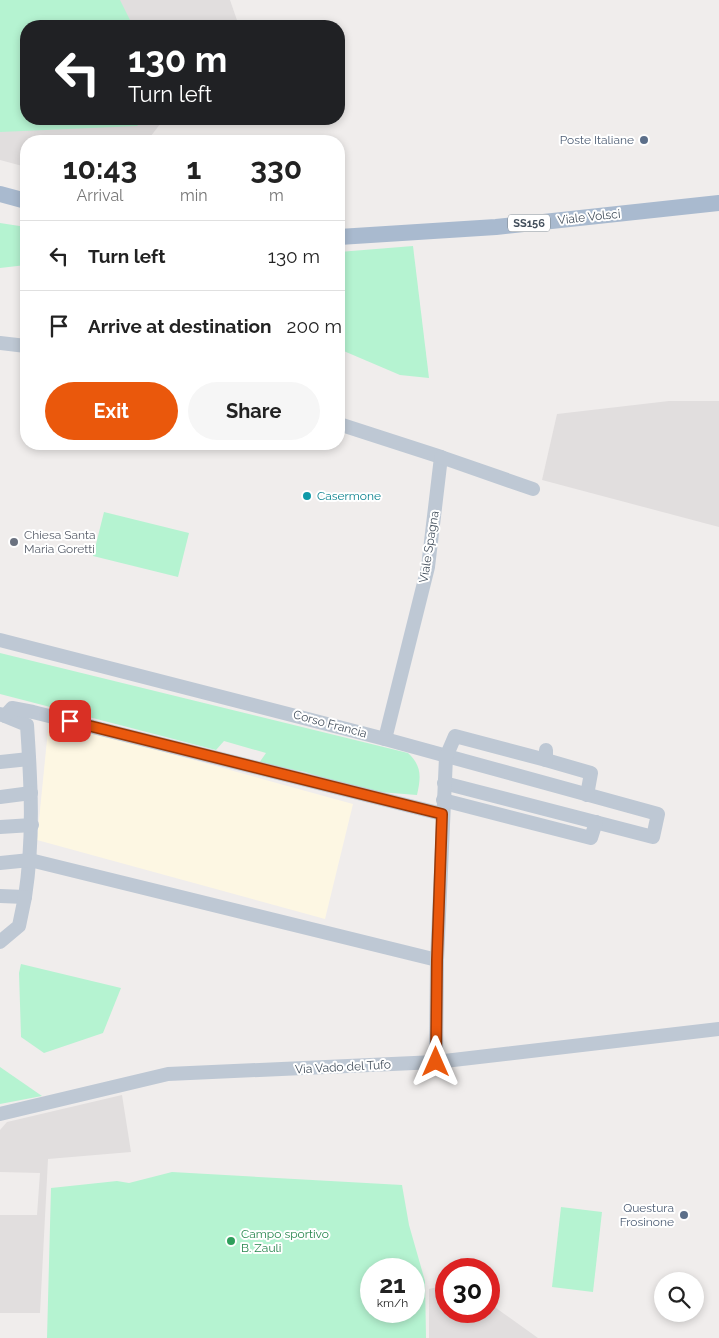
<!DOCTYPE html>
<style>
:root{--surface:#fff;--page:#f6f6f6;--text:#222;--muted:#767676;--line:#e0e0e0;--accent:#ea580c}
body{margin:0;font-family:Raleway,sans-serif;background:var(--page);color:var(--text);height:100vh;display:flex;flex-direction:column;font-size:19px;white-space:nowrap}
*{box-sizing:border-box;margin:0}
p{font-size:16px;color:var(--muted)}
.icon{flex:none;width:28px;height:28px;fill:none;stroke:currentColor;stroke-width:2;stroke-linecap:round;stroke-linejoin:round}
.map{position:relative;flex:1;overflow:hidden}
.drawer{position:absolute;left:20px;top:135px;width:325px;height:315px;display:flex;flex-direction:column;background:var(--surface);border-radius:20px;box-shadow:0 2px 8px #0003}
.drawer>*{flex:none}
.top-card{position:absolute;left:20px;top:20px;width:325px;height:105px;border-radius:20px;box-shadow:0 2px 8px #0003;background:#202124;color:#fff;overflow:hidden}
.buttons{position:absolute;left:654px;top:1272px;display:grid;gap:10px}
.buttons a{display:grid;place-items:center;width:50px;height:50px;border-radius:50%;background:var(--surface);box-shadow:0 2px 8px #0003;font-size:25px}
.speed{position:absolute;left:360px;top:1258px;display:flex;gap:10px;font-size:25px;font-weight:700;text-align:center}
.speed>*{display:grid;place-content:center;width:65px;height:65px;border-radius:50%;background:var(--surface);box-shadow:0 2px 8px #0003;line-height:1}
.speed small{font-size:12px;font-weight:400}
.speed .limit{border:8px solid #d22;background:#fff;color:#111}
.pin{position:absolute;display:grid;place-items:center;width:42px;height:42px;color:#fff;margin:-21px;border-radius:10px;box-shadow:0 2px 8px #0006}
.me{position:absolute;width:55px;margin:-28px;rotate:0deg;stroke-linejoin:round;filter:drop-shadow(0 0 4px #0008)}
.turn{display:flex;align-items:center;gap:18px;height:105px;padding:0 25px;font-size:22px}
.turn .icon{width:65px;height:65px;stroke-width:2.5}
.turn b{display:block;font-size:35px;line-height:42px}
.eta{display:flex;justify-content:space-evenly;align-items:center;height:85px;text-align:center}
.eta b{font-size:30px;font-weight:700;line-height:35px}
.cta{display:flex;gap:10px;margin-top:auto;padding:10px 25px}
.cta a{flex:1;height:58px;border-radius:30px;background:var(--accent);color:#fff;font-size:20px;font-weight:700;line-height:58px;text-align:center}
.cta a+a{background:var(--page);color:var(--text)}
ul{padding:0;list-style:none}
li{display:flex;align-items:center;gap:15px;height:70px;padding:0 25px;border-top:1px solid var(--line)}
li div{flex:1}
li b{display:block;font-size:19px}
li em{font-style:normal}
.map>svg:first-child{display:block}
.commercial{fill:#fdf7e3}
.education{fill:#e1dede}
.green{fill:#b5f3d1;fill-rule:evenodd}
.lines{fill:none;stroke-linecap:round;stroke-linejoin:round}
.minor{stroke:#bec8d4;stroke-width:14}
.major{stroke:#a9bacf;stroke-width:16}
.route-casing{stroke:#983908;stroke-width:12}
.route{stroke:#ea580c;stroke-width:9}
.service-dot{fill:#5c6f8a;stroke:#fff;stroke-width:2}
.culture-dot{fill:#0f9aa8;stroke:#fff;stroke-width:2}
.worship-dot{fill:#6b7280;stroke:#fff;stroke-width:2}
.leisure-dot{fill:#2e9e5b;stroke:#fff;stroke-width:2}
.labels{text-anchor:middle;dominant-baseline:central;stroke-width:4;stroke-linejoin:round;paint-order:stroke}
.shield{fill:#fff;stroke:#7b848d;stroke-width:1}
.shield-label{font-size:11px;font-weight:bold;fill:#434f5c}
.service-label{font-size:12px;fill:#4e5e75;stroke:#fff;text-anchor:end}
.street-label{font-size:12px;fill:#434f5c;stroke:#fff}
.culture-label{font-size:12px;fill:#0d838f;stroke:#fff;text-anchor:start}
.worship-label{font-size:12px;fill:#5b616d;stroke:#fff;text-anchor:start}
.leisure-label{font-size:12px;fill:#27864d;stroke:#fff;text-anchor:start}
</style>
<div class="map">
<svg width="719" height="1338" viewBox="0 0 719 1338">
<rect width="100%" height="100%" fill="#f0edec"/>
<polygon class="commercial" points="49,720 353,804 325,919 37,840"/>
<g class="education">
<polygon points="0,0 230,0 239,26 26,26 26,119 164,119 147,141 26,141 26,167 0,160"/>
<polygon points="669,401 719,401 719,527 542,480 557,414"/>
<polygon points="122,1095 131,1152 48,1159 40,1313 0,1313 0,1215 37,1215 40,1173 0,1172 0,1130 7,1122"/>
<polygon points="446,1285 446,1311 489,1311 489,1303 538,1338 429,1338 429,1289"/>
</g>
<g class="green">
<polygon points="0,0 120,0 133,26 26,26 26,119 144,119 137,126 0,132"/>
<polygon points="0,223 26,227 26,265 0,268"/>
<polygon points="413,246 429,378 400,375 339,349 339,252"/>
<polygon points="104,512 189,533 178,577 93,556"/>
<path d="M0,653l408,100c14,13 13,24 9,42l-51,-4 -61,-19 -46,-9 7,-10 -42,-12 -8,9 -216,-56z"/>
<polygon points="21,964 121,988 103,1033 44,1053 21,1037 19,973"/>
<polygon points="0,1067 42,1096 0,1104"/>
<path d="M172,1172l230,13 7,40 16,56 1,57h-379l4,-150 66,-7 12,2zM371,1269h43v42h-43z"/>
<polygon points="561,1207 602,1212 593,1292 552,1287"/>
</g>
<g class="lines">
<g class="minor">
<polyline points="0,343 26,346"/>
<polyline points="339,424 441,457 428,567 385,739"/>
<polyline points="441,457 533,489"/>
<polyline points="0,640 385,739 658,814 653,837 444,783"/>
<path d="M0,714l27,11c4,58 7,114 -2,172l-25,-1"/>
<polyline points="5,716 12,708 33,712 442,814"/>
<polyline points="546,760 591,773 587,795"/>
<polyline points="0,762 29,759"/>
<polyline points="0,797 31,793"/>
<polyline points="443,800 591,838 596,822"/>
<polyline points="0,827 32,825"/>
<polyline points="0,863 30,860 437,960"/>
<polyline points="0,942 19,926 25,897"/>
<polyline points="436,1062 437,960 446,757 455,736 546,760 546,750"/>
<polyline points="0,1114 168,1074 436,1062 719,1029"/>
</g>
<g class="major">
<polyline points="0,194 26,201"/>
<polyline points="339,237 496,227 719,203"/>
</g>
</g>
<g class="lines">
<g class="route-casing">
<polyline id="route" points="70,721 442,814 437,960 436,1062"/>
</g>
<use href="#route" class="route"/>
</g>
<g class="service-dot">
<circle cx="644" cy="140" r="5"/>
<circle cx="684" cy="1215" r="5"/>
</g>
<circle class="culture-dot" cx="307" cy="496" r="5"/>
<circle class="worship-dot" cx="14" cy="542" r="5"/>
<circle class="leisure-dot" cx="231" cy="1241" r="5"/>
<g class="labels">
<rect class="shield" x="508" y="214.5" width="42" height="17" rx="4"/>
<g class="shield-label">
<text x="529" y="223">SS156</text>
</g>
<g class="service-label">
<text x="634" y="140">Poste Italiane</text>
<text x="674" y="1208">Questura<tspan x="674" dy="14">Frosinone</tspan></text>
</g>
<g class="street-label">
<text transform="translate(589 217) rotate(-6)">Viale Volsci</text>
<text transform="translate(429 547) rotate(-81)">Viale Spagna</text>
<text transform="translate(330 724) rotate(15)">Corso Francia</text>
<text transform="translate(343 1067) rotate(-3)">Via Vado del Tufo</text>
</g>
<g class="culture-label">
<text x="317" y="496">Casermone</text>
</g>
<g class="worship-label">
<text x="24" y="535">Chiesa Santa<tspan x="24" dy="14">Maria Goretti</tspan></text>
</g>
<g class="leisure-label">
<text x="241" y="1234">Campo sportivo<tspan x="241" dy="14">B. Zauli</tspan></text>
</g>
</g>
</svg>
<div class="buttons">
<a><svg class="icon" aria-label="search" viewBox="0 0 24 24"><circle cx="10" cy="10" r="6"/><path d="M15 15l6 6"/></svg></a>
</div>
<div class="speed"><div>21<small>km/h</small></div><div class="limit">30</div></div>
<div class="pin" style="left:70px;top:721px;background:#d93025"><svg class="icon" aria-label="arrive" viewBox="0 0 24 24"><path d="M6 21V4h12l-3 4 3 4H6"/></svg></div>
<svg class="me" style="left:436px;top:1062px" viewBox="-20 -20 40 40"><path d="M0-17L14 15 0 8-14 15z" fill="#ea580c" stroke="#fff" stroke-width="4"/></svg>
<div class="top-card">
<div class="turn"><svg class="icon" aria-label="left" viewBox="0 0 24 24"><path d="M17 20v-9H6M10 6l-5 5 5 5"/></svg><div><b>130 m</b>Turn left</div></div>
</div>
<section class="drawer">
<div class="eta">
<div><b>10:43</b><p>Arrival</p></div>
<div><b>1</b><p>min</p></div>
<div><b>330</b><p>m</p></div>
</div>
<ul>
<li><svg class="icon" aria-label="left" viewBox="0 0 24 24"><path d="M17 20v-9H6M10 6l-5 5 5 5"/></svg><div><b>Turn left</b></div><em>130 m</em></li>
<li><svg class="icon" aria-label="arrive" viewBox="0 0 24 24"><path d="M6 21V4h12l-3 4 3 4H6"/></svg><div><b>Arrive at destination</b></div><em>200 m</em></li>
</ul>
<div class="cta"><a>Exit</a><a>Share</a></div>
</section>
</div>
